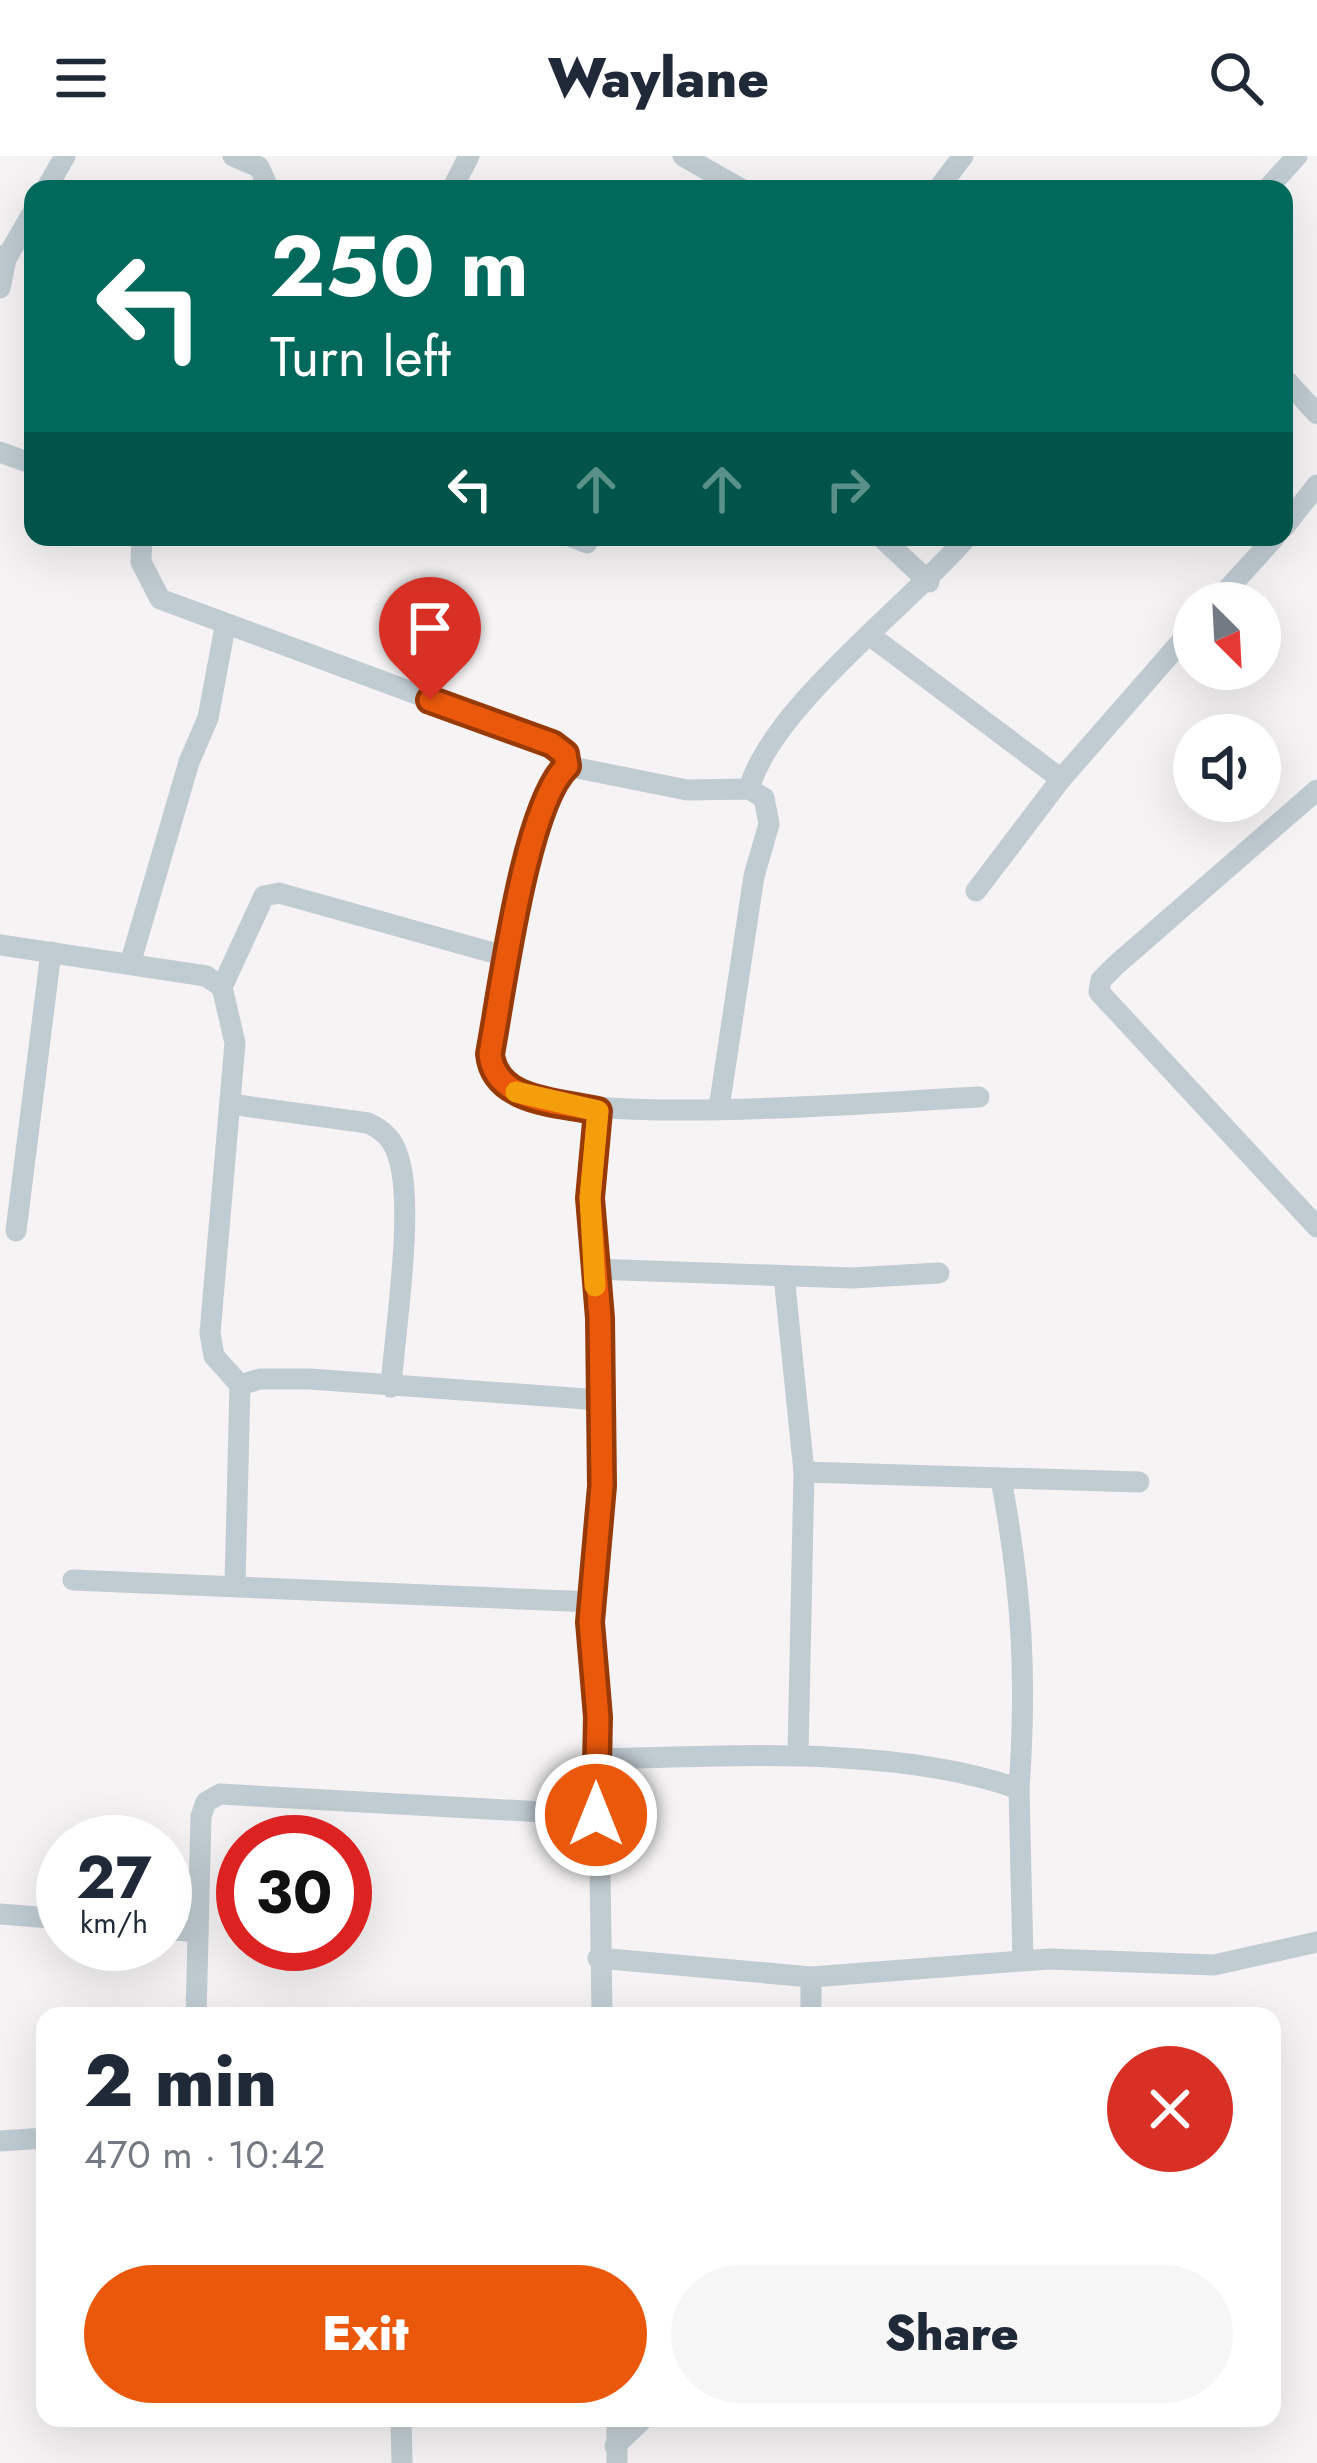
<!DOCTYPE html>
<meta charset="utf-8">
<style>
:root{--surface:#fff;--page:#f6f6f7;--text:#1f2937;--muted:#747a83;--accent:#ea580c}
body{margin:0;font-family:Jost,sans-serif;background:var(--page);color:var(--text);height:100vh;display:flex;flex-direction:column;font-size:45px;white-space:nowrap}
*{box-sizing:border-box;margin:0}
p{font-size:39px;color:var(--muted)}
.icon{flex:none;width:66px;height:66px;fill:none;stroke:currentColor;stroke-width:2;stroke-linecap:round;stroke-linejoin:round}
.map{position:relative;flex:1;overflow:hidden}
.sheet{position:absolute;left:36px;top:1851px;width:1245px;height:420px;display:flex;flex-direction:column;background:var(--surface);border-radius:24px;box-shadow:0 12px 48px #0002}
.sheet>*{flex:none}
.banner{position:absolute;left:24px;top:24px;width:1269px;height:366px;border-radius:24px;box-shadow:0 12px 48px #0002;background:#00695c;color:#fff;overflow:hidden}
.needle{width:78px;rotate:156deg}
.buttons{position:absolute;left:1173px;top:426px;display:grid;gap:24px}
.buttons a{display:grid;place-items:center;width:108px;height:108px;border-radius:50%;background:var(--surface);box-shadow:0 12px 48px #0002;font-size:60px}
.speed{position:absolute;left:36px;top:1659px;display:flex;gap:24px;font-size:60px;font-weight:700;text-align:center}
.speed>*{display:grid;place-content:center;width:156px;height:156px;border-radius:50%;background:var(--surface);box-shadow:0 12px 48px #0002;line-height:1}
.speed small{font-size:30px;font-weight:400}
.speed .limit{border:18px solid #d22;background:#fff;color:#111}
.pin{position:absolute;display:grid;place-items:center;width:102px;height:102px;color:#fff;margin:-123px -51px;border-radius:50% 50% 50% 0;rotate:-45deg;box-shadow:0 0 12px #0007}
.pin .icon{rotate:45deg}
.me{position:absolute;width:132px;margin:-66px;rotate:0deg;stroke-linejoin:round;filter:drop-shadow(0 0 9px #0008)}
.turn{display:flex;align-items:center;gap:42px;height:252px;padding:0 48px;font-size:54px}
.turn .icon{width:156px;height:156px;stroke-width:2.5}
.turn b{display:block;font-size:84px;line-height:102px}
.lanes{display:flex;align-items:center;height:114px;padding:0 48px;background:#0003;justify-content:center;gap:60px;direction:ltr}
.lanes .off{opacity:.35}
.round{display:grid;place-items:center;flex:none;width:126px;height:126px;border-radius:63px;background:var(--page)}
.headline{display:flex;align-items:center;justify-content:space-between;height:204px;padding:0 48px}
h1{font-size:72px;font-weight:800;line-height:90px}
.cta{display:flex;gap:24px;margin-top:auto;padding:24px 48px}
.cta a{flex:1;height:138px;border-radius:72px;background:var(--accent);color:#fff;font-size:48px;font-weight:800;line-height:138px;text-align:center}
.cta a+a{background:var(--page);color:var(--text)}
header{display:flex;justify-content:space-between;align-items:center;height:156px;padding:0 48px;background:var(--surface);font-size:54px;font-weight:800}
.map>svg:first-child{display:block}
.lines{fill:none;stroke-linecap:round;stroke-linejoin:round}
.street{stroke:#c0cbd2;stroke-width:21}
.route-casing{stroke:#983908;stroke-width:30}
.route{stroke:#ea580c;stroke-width:21}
.slow{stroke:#f59e0b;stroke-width:21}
</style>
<header><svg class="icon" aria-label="menu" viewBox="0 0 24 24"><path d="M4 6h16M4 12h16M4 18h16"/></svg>Waylane<svg class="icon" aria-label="search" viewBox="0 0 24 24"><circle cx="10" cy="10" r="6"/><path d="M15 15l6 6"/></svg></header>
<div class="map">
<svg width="1317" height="2307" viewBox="0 0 1317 2307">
<rect width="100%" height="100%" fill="#f5f3f3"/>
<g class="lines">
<g class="street">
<polyline points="233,0 259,11 269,33"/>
<polyline points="683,0 741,33"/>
<polyline points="46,33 65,0"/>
<polyline points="452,33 469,0"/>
<polyline points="938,33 963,0"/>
<polyline points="1267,33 1297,0"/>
<polyline points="0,100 6,103 33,56"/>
<polyline points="0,132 6,103"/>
<polyline points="1284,222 1317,258"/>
<polyline points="0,296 33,308"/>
<polyline points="1284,371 1317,329"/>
<polyline points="142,381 141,406 160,443 552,588 565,598 567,610"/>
<polyline points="572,381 587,387"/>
<polyline points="881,381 929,426"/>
<polyline points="1215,447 1275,381"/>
<polyline points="872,481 1061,623"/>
<path d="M567,610c-36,34 -46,133 -57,181 -6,29 -30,112 -11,134 43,52 402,19 480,16"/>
<polyline points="567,610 687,634 749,633 764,642 769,668 754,720 719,952"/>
<path d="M749,633c22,-81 159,-183 218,-252"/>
<polyline points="1317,634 1116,809 1101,824 1099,836 1317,1071"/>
<polyline points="976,735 1061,623 1194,471"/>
<polyline points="0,789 206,820 222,831 235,887 210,1177 214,1200 240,1229 260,1223 310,1223 600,1244"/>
<polyline points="130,808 189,606 208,562 225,471"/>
<polyline points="222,831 264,740 279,737 508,801"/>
<path d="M230,948l138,19c15,7 25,16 30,33 17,50 -3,174 -7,231"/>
<polyline points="599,955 590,1041 600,1162 602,1330 590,1466 598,1561 602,1860"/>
<polyline points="16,1075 51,796"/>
<polyline points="593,1113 852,1122 939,1117"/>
<polyline points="784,1120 804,1316 798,1598"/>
<polyline points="804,1316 1139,1326"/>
<path d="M1001,1323c21,113 26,196 18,310"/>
<polyline points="73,1424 593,1446"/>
<polyline points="235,1429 240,1229"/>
<path d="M597,1603c130,-3 299,-14 422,30l4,171"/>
<polyline points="0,1758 63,1763"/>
<polyline points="165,1773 198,1776"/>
<polyline points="598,1802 811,1821 1049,1803 1214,1809 1317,1786"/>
<polyline points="811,1821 811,1860"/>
<polyline points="196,1860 201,1660 206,1646 220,1638 596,1659"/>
<polyline points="0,1985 45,1982"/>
<polyline points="401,2262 402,2307"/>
<polyline points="615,2290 644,2262"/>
<polyline points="617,2307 617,2262"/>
</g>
</g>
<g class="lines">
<g class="route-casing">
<path id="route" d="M430,544l122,44 13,10 2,12c-42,39 -65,225 -77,288 5,49 70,48 108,57l-8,87 10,120 2,168 -12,136 8,95 -2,98"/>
</g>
<use href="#route" class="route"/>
<polyline class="slow" points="516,936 598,955 590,1042 595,1130"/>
</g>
</svg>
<div class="buttons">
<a><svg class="needle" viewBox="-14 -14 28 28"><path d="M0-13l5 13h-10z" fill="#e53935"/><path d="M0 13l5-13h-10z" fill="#747a83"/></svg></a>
<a><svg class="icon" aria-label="sound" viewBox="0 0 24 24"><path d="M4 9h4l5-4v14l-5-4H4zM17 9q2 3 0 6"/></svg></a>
</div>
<div class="speed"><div>27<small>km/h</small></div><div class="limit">30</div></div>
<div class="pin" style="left:430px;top:544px;background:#d93025"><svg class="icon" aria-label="arrive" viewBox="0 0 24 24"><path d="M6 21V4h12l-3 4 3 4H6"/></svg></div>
<svg class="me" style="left:596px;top:1659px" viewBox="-20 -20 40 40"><circle r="17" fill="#ea580c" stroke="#fff" stroke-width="3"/><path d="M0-11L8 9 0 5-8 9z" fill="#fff"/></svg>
<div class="banner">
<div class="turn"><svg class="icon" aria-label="left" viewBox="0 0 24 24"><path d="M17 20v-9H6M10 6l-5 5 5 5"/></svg><div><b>250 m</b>Turn left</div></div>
<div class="lanes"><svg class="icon" aria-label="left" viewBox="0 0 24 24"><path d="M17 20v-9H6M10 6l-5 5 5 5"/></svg><svg class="icon off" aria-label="ahead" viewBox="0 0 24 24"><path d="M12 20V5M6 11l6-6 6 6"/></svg><svg class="icon off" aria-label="ahead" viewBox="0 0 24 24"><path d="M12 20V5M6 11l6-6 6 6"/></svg><svg class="icon off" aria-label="right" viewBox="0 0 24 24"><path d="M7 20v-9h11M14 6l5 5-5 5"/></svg></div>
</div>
<section class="sheet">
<div class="headline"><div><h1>2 min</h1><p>470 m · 10:42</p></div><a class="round" style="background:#d93025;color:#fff"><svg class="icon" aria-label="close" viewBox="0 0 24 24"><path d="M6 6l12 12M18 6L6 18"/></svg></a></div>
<div class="cta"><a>Exit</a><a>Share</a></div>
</section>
</div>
